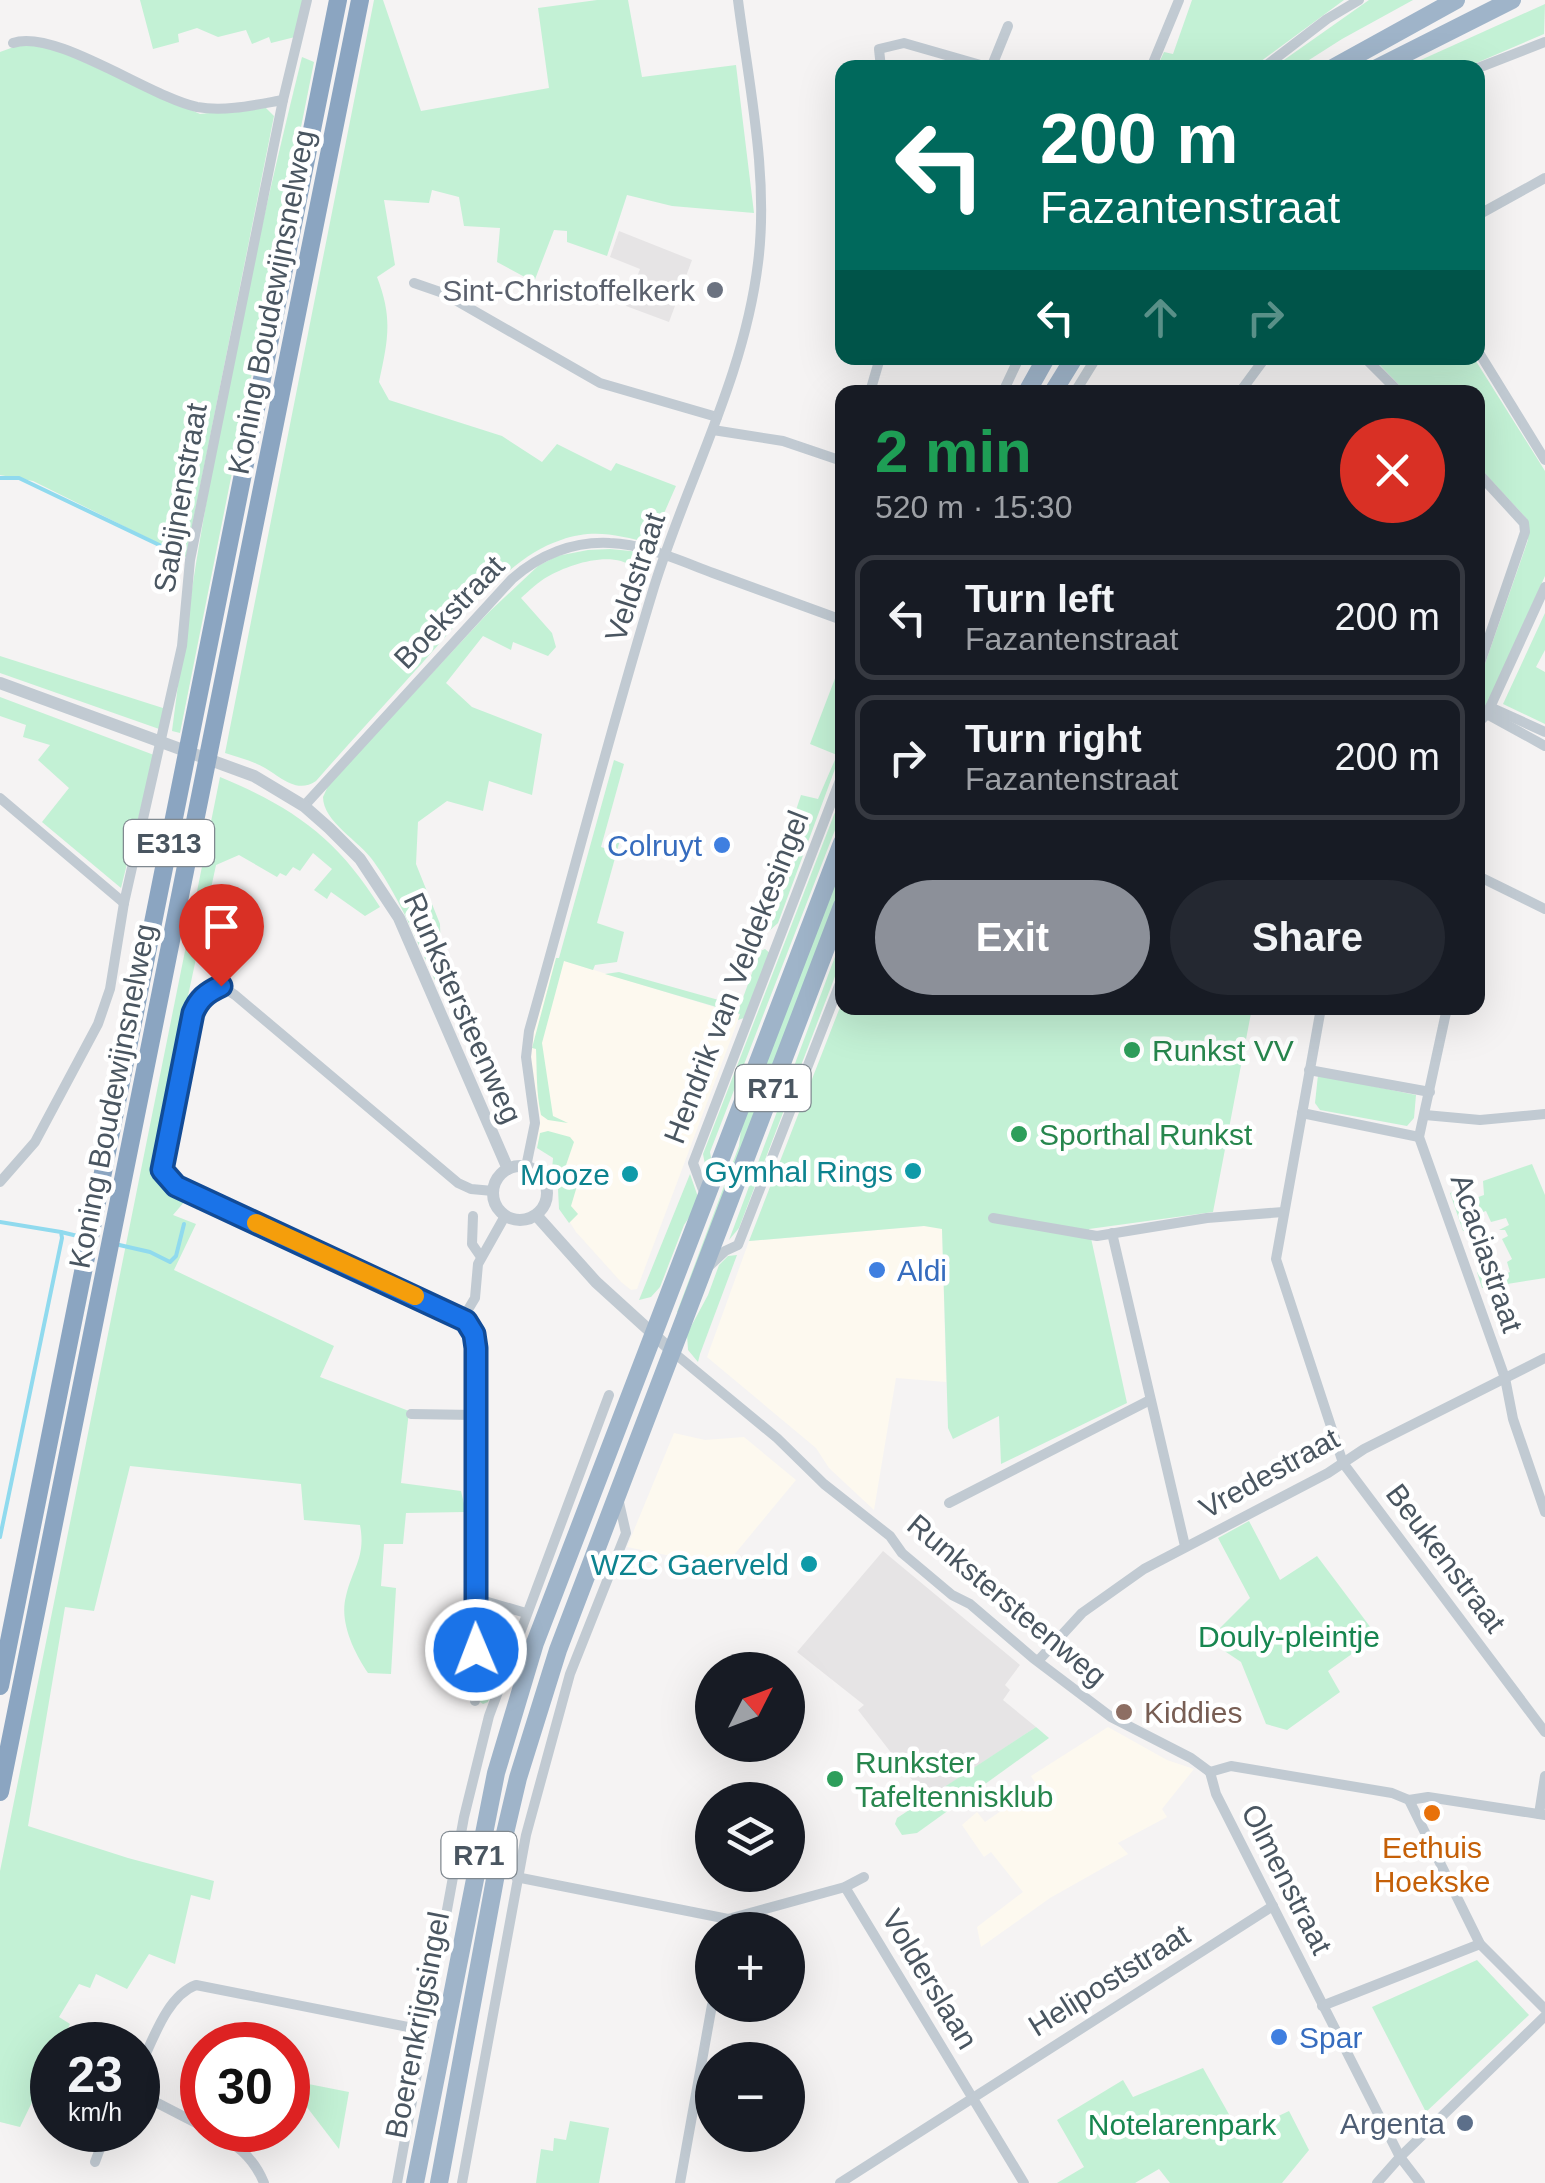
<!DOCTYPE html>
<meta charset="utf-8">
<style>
:root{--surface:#171b24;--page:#242831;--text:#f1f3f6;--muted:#9ea1a6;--line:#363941;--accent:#8c9099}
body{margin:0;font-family:Helvetica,sans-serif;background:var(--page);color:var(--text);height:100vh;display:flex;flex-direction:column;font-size:38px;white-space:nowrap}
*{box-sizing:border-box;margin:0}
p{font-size:32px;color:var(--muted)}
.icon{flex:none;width:55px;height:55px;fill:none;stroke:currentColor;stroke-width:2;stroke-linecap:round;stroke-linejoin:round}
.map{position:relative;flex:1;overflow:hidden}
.sheet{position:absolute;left:835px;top:385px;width:650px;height:630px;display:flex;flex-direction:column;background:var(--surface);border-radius:20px;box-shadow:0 10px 40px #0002}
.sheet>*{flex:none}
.guide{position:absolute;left:835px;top:60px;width:650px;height:305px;border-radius:20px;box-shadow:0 10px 40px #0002;background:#00695c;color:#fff;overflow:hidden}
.needle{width:65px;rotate:48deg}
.tools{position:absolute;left:695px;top:1652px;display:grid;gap:20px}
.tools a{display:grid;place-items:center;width:110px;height:110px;border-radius:50%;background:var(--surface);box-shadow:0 10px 40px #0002;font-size:50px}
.speed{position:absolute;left:30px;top:2022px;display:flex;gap:20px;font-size:50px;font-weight:700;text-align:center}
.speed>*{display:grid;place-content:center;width:130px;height:130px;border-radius:50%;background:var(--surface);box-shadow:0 10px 40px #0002;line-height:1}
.speed small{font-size:25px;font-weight:400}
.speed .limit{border:15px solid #d22;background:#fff;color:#111}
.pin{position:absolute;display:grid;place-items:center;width:85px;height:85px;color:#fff;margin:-102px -42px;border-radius:50% 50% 50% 0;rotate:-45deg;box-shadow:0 0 10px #0007}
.pin .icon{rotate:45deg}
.me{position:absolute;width:110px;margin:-55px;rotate:359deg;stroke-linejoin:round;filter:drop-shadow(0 0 8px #0008)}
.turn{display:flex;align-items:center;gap:35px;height:210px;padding:0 40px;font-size:45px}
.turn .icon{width:130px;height:130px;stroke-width:2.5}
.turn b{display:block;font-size:70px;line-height:85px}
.lanes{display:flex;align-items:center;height:95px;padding:0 40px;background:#0003;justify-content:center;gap:50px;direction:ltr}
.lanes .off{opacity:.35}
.round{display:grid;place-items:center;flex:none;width:105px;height:105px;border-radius:52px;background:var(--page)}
.headline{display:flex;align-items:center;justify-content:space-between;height:170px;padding:0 40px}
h1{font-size:60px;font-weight:800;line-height:75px;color:#1e9e55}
.cta{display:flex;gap:20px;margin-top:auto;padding:20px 40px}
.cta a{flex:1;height:115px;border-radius:60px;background:var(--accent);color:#fff;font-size:40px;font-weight:800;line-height:115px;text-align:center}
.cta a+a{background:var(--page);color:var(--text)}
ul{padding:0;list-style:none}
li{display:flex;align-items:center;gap:30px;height:125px;margin:0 20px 15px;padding:0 20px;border:5px solid var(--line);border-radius:20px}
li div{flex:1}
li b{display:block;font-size:38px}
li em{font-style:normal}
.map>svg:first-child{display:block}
.commercial{fill:#fdf9ef}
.education{fill:#e6e4e5}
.green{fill:#c3f1d5}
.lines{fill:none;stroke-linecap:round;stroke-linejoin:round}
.stream{stroke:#90daee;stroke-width:4}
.minor{stroke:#c1cad2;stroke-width:10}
.tertiary{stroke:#c1cad2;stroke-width:12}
.trunk{stroke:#9fb4c9;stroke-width:18}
.motorway{stroke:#8ba5c1;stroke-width:18}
.route-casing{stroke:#114b97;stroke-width:25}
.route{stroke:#1a73e8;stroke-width:18}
.slow{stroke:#f59e0b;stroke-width:18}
.worship-dot{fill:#6b7280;stroke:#fff;stroke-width:4}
.shop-dot{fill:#3f7fe0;stroke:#fff;stroke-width:4}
.leisure-dot{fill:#2e9e5b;stroke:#fff;stroke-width:4}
.culture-dot{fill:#0f9aa8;stroke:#fff;stroke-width:4}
.education-dot{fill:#8d6e63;stroke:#fff;stroke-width:4}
.food-dot{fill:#e8710a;stroke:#fff;stroke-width:4}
.service-dot{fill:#5c6f8a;stroke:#fff;stroke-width:4}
.labels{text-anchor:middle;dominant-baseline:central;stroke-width:9;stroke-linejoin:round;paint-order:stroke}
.shield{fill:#fff;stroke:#808990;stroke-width:2.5}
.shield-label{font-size:28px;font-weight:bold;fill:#4a5661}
.worship-label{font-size:30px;fill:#5b616d;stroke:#fff;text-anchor:end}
.street-label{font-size:30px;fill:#4a5661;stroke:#fff}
.shop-label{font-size:30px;fill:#366cbe;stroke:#fff;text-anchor:start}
.leisure-label{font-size:30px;fill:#27864d;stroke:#fff;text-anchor:start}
.culture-label{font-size:30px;fill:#0d838f;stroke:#fff;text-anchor:end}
.park-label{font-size:30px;fill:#17864f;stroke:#fff}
.education-label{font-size:30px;fill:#785e54;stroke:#fff;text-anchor:start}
.food-label{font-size:30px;fill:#c56008;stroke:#fff}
.service-label{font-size:30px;fill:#4e5e75;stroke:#fff;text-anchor:end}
</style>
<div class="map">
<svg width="1545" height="2183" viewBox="0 0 1545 2183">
<rect width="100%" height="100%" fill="#f5f3f3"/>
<g class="commercial">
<polygon points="555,958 740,1015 637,1289 631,1290 621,1282 576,1232 567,1218 552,1169 553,1158 537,1147 540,1117 531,1066 532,1035"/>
<polygon points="924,1226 942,1226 946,1382 896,1378 874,1510 829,1468 816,1448 707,1357 749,1241"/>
<polygon points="674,1433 705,1440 744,1437 796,1480 724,1567 627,1547"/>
<polygon points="1108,1727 1167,1760 1194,1769 1162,1809 1167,1817 1118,1843 1128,1854 1050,1898 981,1947 977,1927 1023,1892 991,1852 984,1857 962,1825 977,1812 985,1822 1037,1786 1031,1776"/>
</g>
<g class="education">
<polygon points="619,231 692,260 669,322 626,306 640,269 610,257"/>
<polygon points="883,1551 1020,1665 1005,1685 1010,1690 1003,1700 1036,1727 927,1799 858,1710 864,1705 797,1652"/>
</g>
<g class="green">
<polygon points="140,0 303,0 295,37 271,43 269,37 252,44 246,30 218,37 197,28 178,34 179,42 153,49"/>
<path d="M374,0h9l38,111 128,-23 -11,-80 59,-8h31l14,77 94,-12 18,148 -82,-7 -45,-11 -20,61 -40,-14v-11l-13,-1 -20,52 -37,-20 3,-34 -36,-2 -5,-29 -27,-7 -3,13 -45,-3 11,65 -18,12c16,41 11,63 2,105l10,18 113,36 40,26 15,-18 54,27 5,-8 60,23 -25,57c-33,-7 -56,-15 -90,-3 -52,16 -101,82 -137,121 -36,40 -73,80 -108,120 -22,15 -39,-9 -59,-17 -10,-5 -21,-7 -32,-11z"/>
<polygon points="1192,0 1344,0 1253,67 1157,67 1164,52 1173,54"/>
<polygon points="1369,0 1413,0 1342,39 1298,67 1274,67"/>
<polygon points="1545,4 1544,34 1467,67 1403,68"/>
<polygon points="22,44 55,49 200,114 265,107 274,116 186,557 33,481 0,475 0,52"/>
<path d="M302,57l12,5 -134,671 -8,-2c28,-227 75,-452 130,-674z"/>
<polygon points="1373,358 1474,358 1545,471 1545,576 1482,717 1478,717 1478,684 1528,540 1527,519 1478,466 1478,392 1406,392"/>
<path d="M610,549l31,3c13,16 9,23 3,41l-9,-4 -2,-22c-21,-17 -64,-3 -86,10 -9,5 -18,14 -26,21l31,35 4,14 -8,9 -35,-14 -2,8 -28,-14 -37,47 26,24 70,27 -10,61 -43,-14 -6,30 -36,-10 -29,21 -2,42 24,60 1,36 10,29 -10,4c-21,-43 -39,-92 -67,-131 -14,-21 -51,-40 -51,-65l6,-13 159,-171 50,-47 19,-10 31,-6z"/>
<polygon points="1545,613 1545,650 1536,667 1545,672 1545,724 1503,704"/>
<polygon points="0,656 166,709 162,730 0,673"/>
<polygon points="842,660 842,750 778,923 768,932 773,879 801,795 818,799 837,755 810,744"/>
<polygon points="0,697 154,755 121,888 42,822 69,788 38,760 50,745 23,737 26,725 0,716"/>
<path d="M614,760l10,4 -23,83 9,3 4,-11 6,1 -23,83 27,9 -7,30 -22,3 -2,5 -29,-9 -22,82 11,73 15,7 -20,-3 -7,-5c-5,-23 -4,-43 -5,-66l-4,-1 24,-90h3z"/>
<path d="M220,777c73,30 118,62 160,130l-15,9 -34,-24 -4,7 -13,-9 18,-21 -19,-16 -13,18 -7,-4 -7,9 -6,-3 -3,4 -38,-22 -23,10 -62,290c0,24 12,33 31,46l-12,14 23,9 -22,46 160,76 -14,31 89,34 -8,72 60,8 5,21 -60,1 -3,31h-19l-3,42 15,2 -5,86 -23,-1c-14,-21 -29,-51 -22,-77 7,-29 20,-39 14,-71l-56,-5 -3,-36 -171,-18 -36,145 -29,-4 -37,219 100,32 86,23 -4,19 -19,-5 -16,69 -26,-10 -22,35 -31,-15 -6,14 -11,-4 -20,33 11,7 -10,21h-8v16l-32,66 -20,-5v-251z"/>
<polygon points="842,794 842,812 710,1152 712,1163 707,1175 703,1154"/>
<polygon points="842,861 842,889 681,1313 677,1312 739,1146 742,1121"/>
<polygon points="842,938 842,958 739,1228 729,1240"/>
<polygon points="765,949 771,954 744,1018 738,1020 740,1014 605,974 619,972 740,1006 760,951"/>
<polygon points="842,1002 842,1008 1252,1008 1213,1212 1089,1229 1127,1403 1001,1464 999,1416 953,1439 948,1428 942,1229 924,1226 749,1241"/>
<polygon points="1318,1075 1416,1095 1414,1118 1407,1126 1320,1110 1315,1103"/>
<polygon points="548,1131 570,1137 574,1142 565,1168 577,1186 571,1206 578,1214 569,1223 559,1209 558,1189 565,1184 569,1190 573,1186 568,1179 558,1186 552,1169 553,1158 537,1148 540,1133"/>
<polygon points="1532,1164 1545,1195 1545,1278 1482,1288 1477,1272 1484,1269 1489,1280 1510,1272 1507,1262 1512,1259 1502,1239 1508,1236 1505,1230 1499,1230 1509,1225 1506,1218 1491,1222 1486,1211 1467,1218 1471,1229 1463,1231 1450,1193 1457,1191 1461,1203 1484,1195 1483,1181"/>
<polygon points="690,1174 698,1197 696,1207 684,1225 660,1287 651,1297 639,1300"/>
<polygon points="737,1255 700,1354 698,1362 688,1350 687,1334 708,1295 719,1265 728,1256"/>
<polygon points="1249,1521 1280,1580 1317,1556 1377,1636 1328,1671 1340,1692 1287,1730 1266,1724 1241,1662 1208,1640 1250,1598 1218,1538"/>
<polygon points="481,1609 509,1616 513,1624 488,1702 483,1704 480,1702"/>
<polygon points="1036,1727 1049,1738 917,1833 902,1835 895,1824 897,1818"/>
<polygon points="1477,1960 1529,2015 1426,2112 1372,2007"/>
<polygon points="1203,2068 1240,2134 1289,2111 1309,2150 1282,2183 1170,2183 1159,2169 1135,2183 1057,2183 1084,2167 1057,2120 1123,2080 1133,2097"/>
<polygon points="288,2080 349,2092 339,2149 303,2102 288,2092"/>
<polygon points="570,2121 609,2128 599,2183 536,2183 541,2149 553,2151 554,2138 566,2140"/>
</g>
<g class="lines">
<g class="stream">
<polyline points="0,478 19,478 176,553"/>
<polyline points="0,1222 61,1232 62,1238 0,1537"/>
<polyline points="61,1232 86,1238"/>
<polyline points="115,1244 150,1252 170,1262 176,1256 184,1224"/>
</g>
<g class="minor">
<path d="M13,43c41,-15 137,54 184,64 28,5 58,-2 86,-7"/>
<polyline points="881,68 879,49 904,43 991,68 1008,26"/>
<polyline points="1151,68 1179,0"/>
<polyline points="1263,68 1327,19 1359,0"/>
<polyline points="1478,68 1545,42"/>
<polyline points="1478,215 1545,178"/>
<polyline points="414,283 443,293 600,383 717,417"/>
<polyline points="1478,351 1545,460"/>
<polyline points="1365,358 1399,392"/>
<polyline points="870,392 880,358"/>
<polyline points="1003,392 1019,358"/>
<polyline points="1075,392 1096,358"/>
<polyline points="1240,392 1265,358"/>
<polyline points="713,430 783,441 842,461"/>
<polyline points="1478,473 1524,523 1525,532 1478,669"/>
<polyline points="1490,707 1545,732"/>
<polyline points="1487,714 1545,746"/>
<polyline points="1478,723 1487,714 1545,587"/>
<polyline points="0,798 124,903"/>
<path d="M304,806l208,-227c27,-24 61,-38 98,-36 34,1 71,18 103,30 43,16 86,31 129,47"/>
<polyline points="1478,876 1545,909"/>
<polyline points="1321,1008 1276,1259 1343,1463 1545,1732"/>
<polyline points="1447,1008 1419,1137 1505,1378 1513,1419 1545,1512"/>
<polyline points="1309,1070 1430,1092"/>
<polyline points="1302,1113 1419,1137"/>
<polyline points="1425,1115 1480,1120 1545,1114"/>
<path d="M526,1167l9,-44 -9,-66 3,-26c42,-148 80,-297 125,-444 34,-109 90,-209 104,-324 11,-86 -9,-177 -20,-263"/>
<polyline points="0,1182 35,1142 98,1024 110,989 124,903 182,646 190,560 283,100 307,0"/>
<polyline points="706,1198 693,1163 842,775"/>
<polyline points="473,1216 472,1244 481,1257"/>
<polyline points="993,1218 1097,1236 1207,1218 1283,1212"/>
<polyline points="1112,1233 1185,1546"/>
<polyline points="708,1267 725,1251 738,1245 842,978"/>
<polyline points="463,1318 475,1298 478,1264 505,1216"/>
<polyline points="673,1352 777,1438 824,1484 890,1536 902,1553 952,1595 970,1604 1033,1658 1111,1717 1191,1758 1210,1772"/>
<polyline points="411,1414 475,1415"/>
<polyline points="949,1503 1150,1400"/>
<polyline points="474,1598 526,1613"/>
<polyline points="1038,1661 1082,1613 1144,1569 1328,1473 1364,1449 1545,1358"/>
<polyline points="475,1701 474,1334 463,1318 168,1180 162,1170 163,1158 198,1001 208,992 221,986 235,995 458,1183 471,1189 493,1191"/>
<polyline points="1210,1772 1216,1794 1400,2157 1420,2183"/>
<polyline points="1210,1772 1231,1766 1392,1793 1409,1800 1428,1797 1545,1815"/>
<polyline points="1409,1800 1480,1944 1545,2009"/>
<polyline points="1539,1814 1545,1776"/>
<polyline points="516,1877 728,1919 845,1887 864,1877"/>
<polyline points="845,1887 1024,2183"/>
<polyline points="1322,2006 1480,1944"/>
<path d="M138,2071c14,-28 28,-75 58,-86l227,45"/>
<polyline points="138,2093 202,2126"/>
<path d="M210,2130c25,13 43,26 54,53"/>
<polyline points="95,2162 107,2130"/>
<polyline points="397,2183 464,1817 489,1716 609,1395"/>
<polyline points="462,2183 526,1835 570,1674 626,1533 618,1498"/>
<polyline points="680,2183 712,2005"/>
<polyline points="840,2183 1273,1906"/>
<polyline points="1377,2183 1400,2157 1545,2016"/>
</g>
<g class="tertiary">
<polyline points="0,683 254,776 304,806 329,828 360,859 399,918 508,1169"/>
<circle cx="520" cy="1193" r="27"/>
<polyline points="536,1215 596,1282 673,1352"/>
</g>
<g class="trunk">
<polyline points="1333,68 1456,0"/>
<polyline points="1377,68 1512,0"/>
<polyline points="1027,392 1046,358"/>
<polyline points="1053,392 1074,358"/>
<polyline points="415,2183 496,1773 535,1643 842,843"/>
<polyline points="439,2183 498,1863 518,1778 558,1650 842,906"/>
</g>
<g class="motorway">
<polyline points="0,1686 338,0"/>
<polyline points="0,1792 360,0"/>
</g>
</g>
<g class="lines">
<g class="route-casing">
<path id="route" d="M221,986c-15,7 -22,13 -28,27l-31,157 14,16 290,135 8,13 2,14v302"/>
</g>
<use href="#route" class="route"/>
<polyline class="slow" points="256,1223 415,1296"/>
</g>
<circle class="worship-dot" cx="715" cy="290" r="10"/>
<g class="shop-dot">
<circle cx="722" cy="845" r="10"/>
<circle cx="877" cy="1270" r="10"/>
<circle cx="1279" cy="2037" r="10"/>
</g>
<g class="leisure-dot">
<circle cx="1132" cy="1050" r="10"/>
<circle cx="1019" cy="1134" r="10"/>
<circle cx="835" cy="1779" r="10"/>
</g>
<g class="culture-dot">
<circle cx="913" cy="1171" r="10"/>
<circle cx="630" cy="1174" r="10"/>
<circle cx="809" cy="1564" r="10"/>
</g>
<circle class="education-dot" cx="1124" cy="1712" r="10"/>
<circle class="food-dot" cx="1432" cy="1813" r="10"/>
<circle class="service-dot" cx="1465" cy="2123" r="10"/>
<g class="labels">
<g class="shield">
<rect x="124" y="820" width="90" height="46" rx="8"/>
<rect x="735.5" y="1065" width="75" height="46" rx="8"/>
<rect x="441.5" y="1832" width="75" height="46" rx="8"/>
</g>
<g class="shield-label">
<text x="169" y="843">E313</text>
<text x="773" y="1088">R71</text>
<text x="479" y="1855">R71</text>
</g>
<g class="worship-label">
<text x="695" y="290">Sint-Christoffelkerk</text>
</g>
<g class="street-label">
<text transform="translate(271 302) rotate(-79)">Koning Boudewijnsnelweg</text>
<text transform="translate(180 498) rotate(-80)">Sabijnenstraat</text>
<text transform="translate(635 577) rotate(-72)">Veldstraat</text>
<text transform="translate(449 612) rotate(-46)">Boekstraat</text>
<text transform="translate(736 977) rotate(-69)">Hendrik van Veldekesingel</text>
<text transform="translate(463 1008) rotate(66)">Runkstersteenweg</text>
<text transform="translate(112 1096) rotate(-79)">Koning Boudewijnsnelweg</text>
<text transform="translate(1487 1253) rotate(71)">Acaciastraat</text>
<text transform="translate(1269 1473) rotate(-29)">Vredestraat</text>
<text transform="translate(1446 1558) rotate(53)">Beukenstraat</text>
<text transform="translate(1007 1600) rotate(40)">Runkstersteenweg</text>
<text transform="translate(1287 1879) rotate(63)">Olmenstraat</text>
<text transform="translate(930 1979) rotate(59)">Volderslaan</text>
<text transform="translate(1109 1980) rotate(-32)">Helipoststraat</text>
<text transform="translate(417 2025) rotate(-79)">Boerenkrijgsingel</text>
</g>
<g class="shop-label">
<text x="702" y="845" text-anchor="end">Colruyt</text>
<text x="897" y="1270">Aldi</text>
<text x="1299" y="2037">Spar</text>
</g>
<g class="leisure-label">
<text x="1152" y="1050">Runkst VV</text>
<text x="1039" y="1134">Sporthal Runkst</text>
<text x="855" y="1762">Runkster<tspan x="855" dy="34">Tafeltennisklub</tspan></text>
</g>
<g class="culture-label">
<text x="893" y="1171">Gymhal Rings</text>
<text x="610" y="1174">Mooze</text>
<text x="789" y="1564">WZC Gaerveld</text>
</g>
<g class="park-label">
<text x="1289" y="1636">Douly-pleintje</text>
<text x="1182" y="2124">Notelarenpark</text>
</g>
<g class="education-label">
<text x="1144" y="1712">Kiddies</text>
</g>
<g class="food-label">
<text x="1432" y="1847">Eethuis<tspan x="1432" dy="34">Hoekske</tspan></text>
</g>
<g class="service-label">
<text x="1445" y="2123">Argenta</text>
</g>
</g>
</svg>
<div class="tools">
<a><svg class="needle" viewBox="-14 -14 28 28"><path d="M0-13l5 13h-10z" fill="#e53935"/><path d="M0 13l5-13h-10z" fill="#9ea1a6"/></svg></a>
<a><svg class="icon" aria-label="layers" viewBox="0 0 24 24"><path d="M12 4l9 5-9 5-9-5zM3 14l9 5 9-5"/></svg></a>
<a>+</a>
<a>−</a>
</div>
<div class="speed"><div>23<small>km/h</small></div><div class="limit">30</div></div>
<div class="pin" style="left:221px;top:986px;background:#d93025"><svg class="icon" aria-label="arrive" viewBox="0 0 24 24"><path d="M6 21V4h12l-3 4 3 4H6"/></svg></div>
<svg class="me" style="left:476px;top:1650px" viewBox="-20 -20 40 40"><circle r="17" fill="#1a73e8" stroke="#fff" stroke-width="3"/><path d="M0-11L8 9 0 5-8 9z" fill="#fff"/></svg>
<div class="guide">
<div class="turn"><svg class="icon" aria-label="left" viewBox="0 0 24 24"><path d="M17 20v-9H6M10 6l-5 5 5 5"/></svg><div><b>200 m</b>Fazantenstraat</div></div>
<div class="lanes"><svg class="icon" aria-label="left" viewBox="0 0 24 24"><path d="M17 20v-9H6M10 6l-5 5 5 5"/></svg><svg class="icon off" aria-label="ahead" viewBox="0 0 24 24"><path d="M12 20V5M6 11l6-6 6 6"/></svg><svg class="icon off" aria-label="right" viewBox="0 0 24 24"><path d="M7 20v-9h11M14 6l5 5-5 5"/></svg></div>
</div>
<section class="sheet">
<div class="headline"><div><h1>2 min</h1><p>520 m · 15:30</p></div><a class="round" style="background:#d93025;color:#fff"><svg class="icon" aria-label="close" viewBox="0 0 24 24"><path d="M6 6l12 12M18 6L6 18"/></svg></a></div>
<ul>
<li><svg class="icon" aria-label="left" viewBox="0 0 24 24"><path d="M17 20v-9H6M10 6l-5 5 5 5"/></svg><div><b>Turn left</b><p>Fazantenstraat</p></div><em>200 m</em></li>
<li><svg class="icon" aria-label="right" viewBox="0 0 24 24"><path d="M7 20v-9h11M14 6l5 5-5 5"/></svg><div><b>Turn right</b><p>Fazantenstraat</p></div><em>200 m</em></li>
</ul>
<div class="cta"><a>Exit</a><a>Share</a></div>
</section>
</div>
